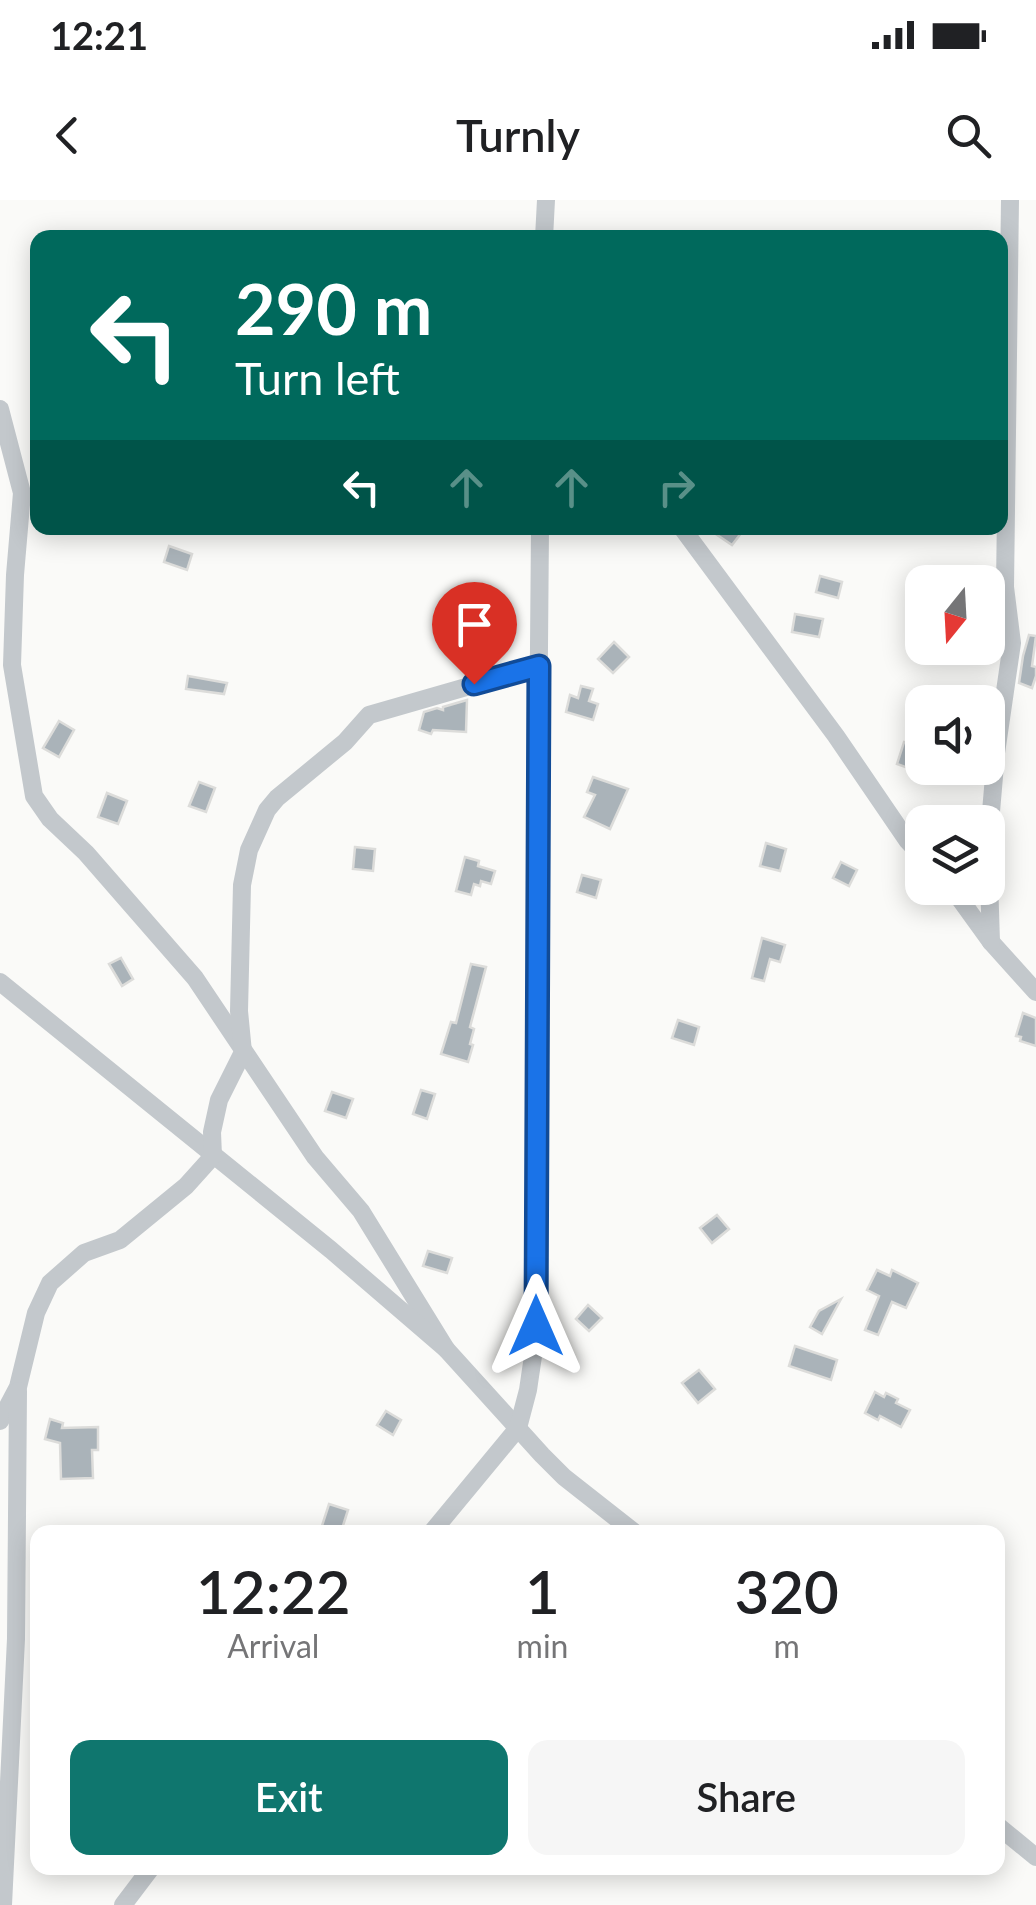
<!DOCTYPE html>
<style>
:root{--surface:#fff;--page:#f6f6f6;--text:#202124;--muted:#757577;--accent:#0f766e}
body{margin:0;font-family:Lato,sans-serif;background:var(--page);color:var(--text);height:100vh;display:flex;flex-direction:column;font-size:38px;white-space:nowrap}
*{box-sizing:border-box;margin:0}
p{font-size:32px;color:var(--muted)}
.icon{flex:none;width:55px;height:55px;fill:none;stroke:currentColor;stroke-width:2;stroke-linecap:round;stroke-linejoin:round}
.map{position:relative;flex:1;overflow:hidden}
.details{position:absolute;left:30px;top:1325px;width:975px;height:350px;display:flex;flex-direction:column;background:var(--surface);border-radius:20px;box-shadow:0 5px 25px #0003}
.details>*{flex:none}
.top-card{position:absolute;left:30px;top:30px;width:978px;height:305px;border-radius:20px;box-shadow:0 5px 25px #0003;background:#00695c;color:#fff;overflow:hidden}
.needle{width:65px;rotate:198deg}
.tools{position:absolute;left:905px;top:365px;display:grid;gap:20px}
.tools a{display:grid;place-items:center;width:100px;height:100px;border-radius:20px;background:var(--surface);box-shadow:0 5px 25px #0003;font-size:50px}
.pin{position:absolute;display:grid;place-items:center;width:85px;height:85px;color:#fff;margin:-102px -42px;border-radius:50% 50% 50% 0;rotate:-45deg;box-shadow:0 0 10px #0007}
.pin .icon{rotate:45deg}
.me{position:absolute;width:110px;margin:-55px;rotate:0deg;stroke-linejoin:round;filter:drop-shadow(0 0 8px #0008)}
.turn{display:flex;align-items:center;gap:35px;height:210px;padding:0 40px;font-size:45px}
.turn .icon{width:130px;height:130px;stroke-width:2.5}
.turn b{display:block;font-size:70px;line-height:85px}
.lanes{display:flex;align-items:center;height:95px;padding:0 40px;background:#0003;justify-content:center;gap:50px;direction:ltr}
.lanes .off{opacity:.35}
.eta{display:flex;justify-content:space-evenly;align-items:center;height:170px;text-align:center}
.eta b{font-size:60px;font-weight:600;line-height:70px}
.button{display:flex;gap:20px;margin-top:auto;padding:20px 40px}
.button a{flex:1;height:115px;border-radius:20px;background:var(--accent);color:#fff;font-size:40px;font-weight:600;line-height:115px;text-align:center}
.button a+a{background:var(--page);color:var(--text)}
.status{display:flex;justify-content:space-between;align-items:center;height:70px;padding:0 50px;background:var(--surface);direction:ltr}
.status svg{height:28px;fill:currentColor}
header{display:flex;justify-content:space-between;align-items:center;height:130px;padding:0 40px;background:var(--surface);font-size:45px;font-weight:600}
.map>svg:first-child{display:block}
.building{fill:#aab3b9;stroke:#dcdcda;stroke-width:2.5}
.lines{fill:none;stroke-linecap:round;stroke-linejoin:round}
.minor{stroke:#c3c8cc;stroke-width:18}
.route-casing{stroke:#114b97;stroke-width:25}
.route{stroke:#1a73e8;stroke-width:18}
</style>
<div class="status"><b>12:21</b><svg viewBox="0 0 49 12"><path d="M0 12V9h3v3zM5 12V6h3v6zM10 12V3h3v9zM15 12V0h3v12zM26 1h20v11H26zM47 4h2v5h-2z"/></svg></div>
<header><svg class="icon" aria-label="back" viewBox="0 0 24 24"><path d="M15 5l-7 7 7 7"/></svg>Turnly<svg class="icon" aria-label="search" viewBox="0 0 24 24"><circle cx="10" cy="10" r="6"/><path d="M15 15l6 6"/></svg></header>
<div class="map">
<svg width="1036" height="1705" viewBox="0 0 1036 1705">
<rect width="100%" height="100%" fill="#fafaf8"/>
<g class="building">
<polygon points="707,328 745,328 732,345"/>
<polygon points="169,346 192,354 187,370 164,362"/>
<polygon points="820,376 842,382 838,398 816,392"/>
<polygon points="795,414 823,419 819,437 792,432"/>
<polygon points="1029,435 1036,436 1032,466 1036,467 1036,476 1032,488 1019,483 1023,456"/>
<polygon points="614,442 629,457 613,473 598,459"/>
<polygon points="188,476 227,483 224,494 186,489"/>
<polygon points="581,486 593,489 589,501 598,504 593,520 566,512 570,495 578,498"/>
<polygon points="467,500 466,532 433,530 431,534 419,530 424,512 437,508 443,510 443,507"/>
<polygon points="59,521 74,530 59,557 43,548"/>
<polygon points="904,542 915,546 914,551 922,553 922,573 897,564"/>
<polygon points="593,577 628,589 610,629 584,617 595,595 587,592"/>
<polygon points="199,582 215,588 206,612 189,606"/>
<polygon points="107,593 127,601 118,624 98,617"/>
<polygon points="766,643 786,649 780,671 760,666"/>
<polygon points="355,647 375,649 373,671 353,669"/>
<polygon points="465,657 479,661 478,666 495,671 491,684 481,681 480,686 474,684 471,695 456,691"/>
<polygon points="841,662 857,670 849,686 833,678"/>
<polygon points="582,675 601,680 596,698 577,692"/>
<polygon points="762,738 785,745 780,762 770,759 764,781 752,778"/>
<polygon points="121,758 133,779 122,786 109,764"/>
<polygon points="471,764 486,767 470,827 474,829 470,844 473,845 468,862 441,854 451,822 456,823"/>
<polygon points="1023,813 1036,818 1036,846 1020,841 1021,837 1016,836"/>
<polygon points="678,820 699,827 694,845 672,838"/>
<polygon points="421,890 435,894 427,919 413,914"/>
<polygon points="332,892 353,899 346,918 325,911"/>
<polygon points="717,1015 729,1029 712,1043 700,1028"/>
<polygon points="428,1051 452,1058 447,1073 423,1066"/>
<polygon points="877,1070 890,1076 892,1070 918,1083 906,1108 892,1102 878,1135 865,1130 879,1096 867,1090"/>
<polygon points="841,1099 822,1134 810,1127 819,1111"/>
<polygon points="588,1105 602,1118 589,1131 576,1119"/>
<polygon points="795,1146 837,1160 831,1180 789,1166"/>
<polygon points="699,1170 715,1189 698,1203 682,1183"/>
<polygon points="875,1192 884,1197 886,1193 898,1199 896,1203 910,1210 901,1227 880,1216 878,1220 865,1213"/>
<polygon points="386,1211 401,1220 393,1235 377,1225"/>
<polygon points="50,1219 63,1223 62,1228 98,1227 98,1250 92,1250 93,1278 61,1279 60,1243 45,1239"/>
<polygon points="329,1304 348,1310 341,1332 320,1332"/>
</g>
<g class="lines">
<g class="minor">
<polyline points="544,38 546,0"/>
<polyline points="0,209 22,293 15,375 12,465 34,596 50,619 86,653 195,778 315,957 361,1011 446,1149"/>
<polyline points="682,328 836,536 907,640 922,656"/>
<polyline points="952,688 991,742 1036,792"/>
<polyline points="991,742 988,647 996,553 1012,443 1005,387 1010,0"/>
<polyline points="0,782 331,1050 446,1149 542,1255 564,1277 634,1332"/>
<polyline points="0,1221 18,1187 36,1113 50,1083 84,1053 120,1040 186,986 213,956 212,932 219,900 243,852 239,811 242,685 249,650 267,610 277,598 345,542 369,515 539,466"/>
<polyline points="432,1332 518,1228 528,1190 533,1156 540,328"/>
<polyline points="998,1626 1036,1657"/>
<polyline points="3,1705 16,1439 18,1191"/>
<polyline points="123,1705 151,1668"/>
</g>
</g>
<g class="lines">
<g class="route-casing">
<polyline id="route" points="474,484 539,466 536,1126"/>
</g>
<use href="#route" class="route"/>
</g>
</svg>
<div class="tools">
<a><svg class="needle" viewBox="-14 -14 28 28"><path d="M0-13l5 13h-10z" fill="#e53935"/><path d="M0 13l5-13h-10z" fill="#757577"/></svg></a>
<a><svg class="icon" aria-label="sound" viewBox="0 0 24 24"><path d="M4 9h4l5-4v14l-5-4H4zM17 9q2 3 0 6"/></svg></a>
<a><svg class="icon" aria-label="layers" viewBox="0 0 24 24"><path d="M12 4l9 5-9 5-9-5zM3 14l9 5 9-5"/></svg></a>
</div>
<div class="pin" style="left:474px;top:484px;background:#d93025"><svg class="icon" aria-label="arrive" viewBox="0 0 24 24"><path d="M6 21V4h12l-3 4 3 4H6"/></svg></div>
<svg class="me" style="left:536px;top:1126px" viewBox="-20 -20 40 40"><path d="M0-17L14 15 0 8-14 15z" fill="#1a73e8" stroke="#fff" stroke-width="4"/></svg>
<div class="top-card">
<div class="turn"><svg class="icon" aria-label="left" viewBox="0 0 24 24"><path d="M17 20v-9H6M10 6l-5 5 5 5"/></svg><div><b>290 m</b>Turn left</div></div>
<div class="lanes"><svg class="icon" aria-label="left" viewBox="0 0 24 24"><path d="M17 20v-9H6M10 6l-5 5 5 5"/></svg><svg class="icon off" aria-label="ahead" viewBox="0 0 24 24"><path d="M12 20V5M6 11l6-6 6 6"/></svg><svg class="icon off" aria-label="ahead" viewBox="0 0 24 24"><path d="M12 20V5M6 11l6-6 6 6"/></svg><svg class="icon off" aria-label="right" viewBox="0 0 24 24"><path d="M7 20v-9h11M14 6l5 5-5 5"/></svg></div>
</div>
<section class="details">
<div class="eta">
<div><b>12:22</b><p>Arrival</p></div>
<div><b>1</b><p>min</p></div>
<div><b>320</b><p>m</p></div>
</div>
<div class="button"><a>Exit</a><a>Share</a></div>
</section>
</div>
